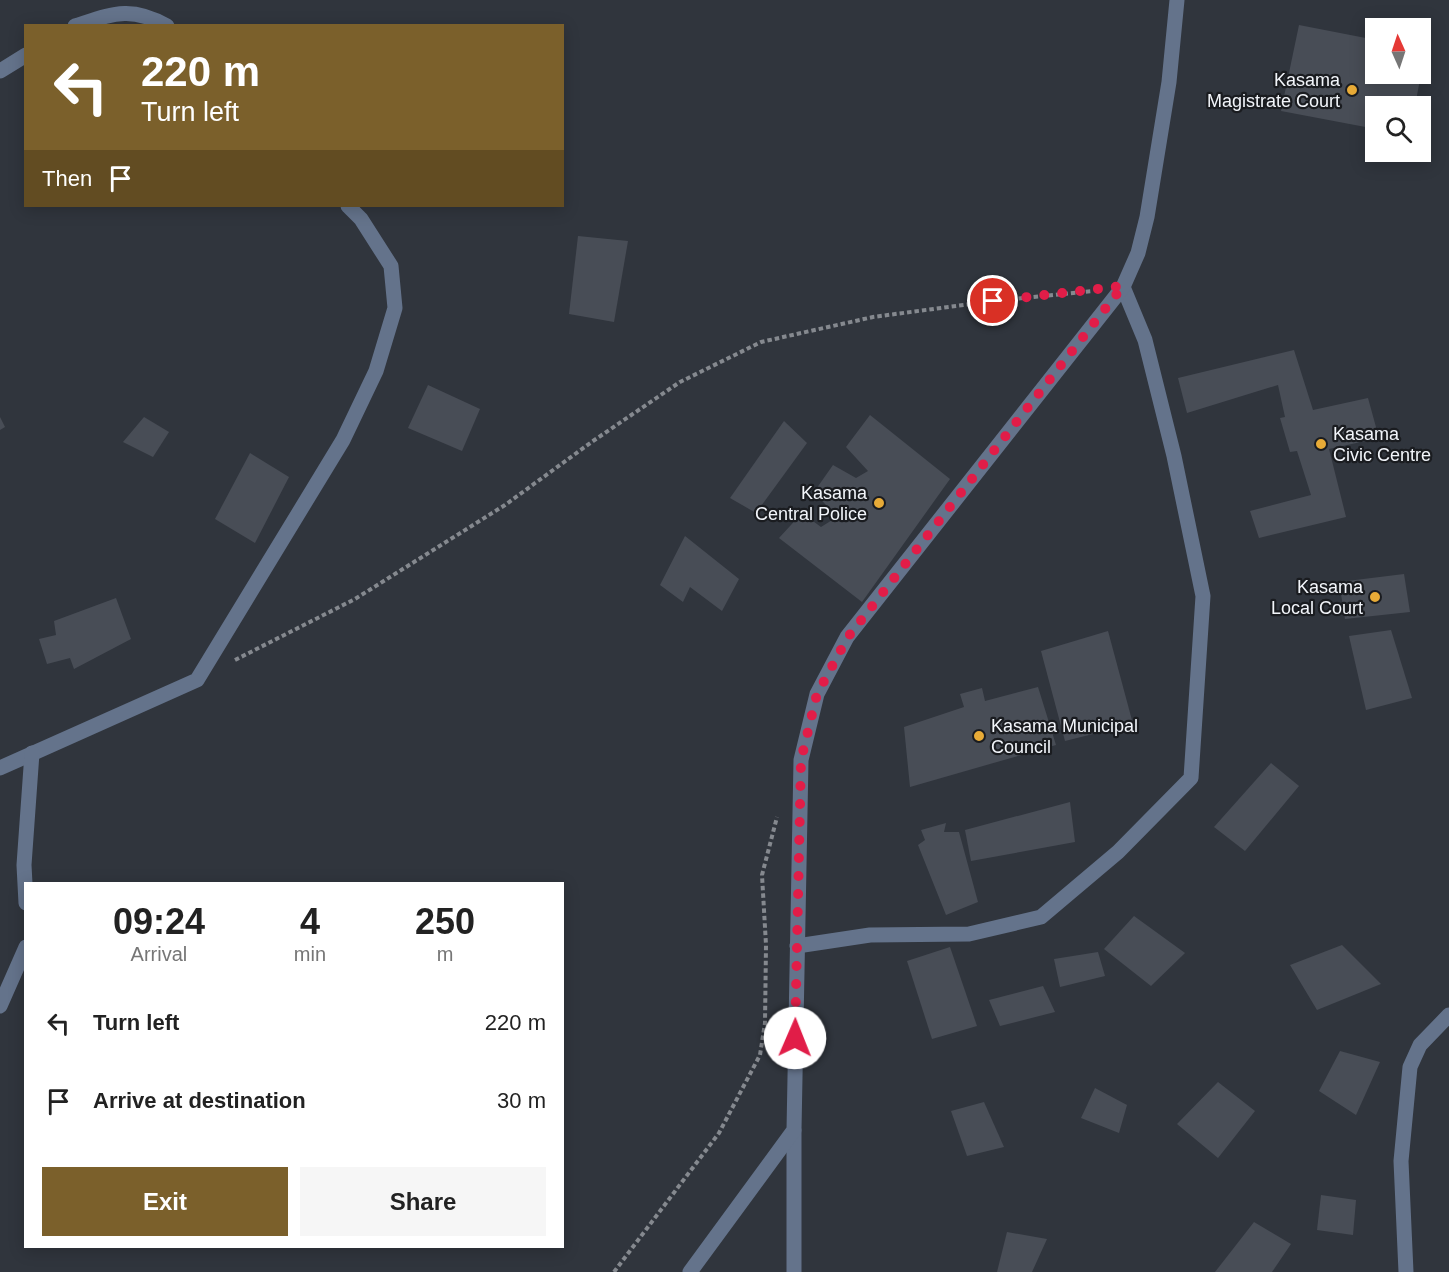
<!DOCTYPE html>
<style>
:root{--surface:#fff;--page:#f6f6f6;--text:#222;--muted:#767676;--accent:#7b602b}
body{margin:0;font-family:Helvetica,sans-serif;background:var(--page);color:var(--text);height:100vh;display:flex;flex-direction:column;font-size:22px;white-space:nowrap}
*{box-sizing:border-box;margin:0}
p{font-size:20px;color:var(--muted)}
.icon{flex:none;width:33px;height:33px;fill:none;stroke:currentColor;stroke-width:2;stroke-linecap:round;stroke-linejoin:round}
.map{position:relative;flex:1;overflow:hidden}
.details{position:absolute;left:24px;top:882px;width:540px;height:366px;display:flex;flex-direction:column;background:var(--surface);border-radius:0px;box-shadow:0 3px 15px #0003}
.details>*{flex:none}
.banner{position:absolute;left:24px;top:24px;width:540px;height:183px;border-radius:0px;box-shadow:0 3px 15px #0003;background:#7b602b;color:#fff;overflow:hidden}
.needle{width:39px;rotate:357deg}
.tools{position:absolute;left:1365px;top:18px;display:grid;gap:12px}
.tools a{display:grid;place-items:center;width:66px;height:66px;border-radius:0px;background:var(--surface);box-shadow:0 3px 15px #0003;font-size:30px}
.pin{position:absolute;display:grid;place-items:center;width:51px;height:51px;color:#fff;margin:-26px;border:3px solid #fff;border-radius:50%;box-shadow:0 2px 6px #0007}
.me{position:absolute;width:66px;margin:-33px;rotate:1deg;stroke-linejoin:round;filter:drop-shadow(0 0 4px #0008)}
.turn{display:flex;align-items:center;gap:21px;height:126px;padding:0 18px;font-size:27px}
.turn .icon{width:78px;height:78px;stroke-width:2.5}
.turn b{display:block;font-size:42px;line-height:51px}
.then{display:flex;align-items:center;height:57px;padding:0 18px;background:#0003;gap:12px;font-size:22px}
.eta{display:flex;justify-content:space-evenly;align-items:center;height:102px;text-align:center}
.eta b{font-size:36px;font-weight:700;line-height:42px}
.button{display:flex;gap:12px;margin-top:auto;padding:12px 18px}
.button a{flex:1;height:69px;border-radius:0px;background:var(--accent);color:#fff;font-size:24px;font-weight:700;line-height:69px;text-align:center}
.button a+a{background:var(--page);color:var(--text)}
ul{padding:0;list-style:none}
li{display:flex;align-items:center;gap:18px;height:78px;padding:0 18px}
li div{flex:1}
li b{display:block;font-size:22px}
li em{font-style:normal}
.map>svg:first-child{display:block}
.building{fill:#484d56}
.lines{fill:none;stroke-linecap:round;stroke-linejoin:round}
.path{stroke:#85898f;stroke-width:4;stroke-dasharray:4.5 3;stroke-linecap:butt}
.minor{stroke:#64738b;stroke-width:15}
.route{stroke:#e11d48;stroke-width:10;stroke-dasharray:0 18}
.poi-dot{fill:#e8ab37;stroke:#1a1c20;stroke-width:2}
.labels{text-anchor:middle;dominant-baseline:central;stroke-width:4.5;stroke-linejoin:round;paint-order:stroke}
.poi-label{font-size:18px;fill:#f2f5fa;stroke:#1a1c20;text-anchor:end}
</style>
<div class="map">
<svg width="1449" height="1272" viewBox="0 0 1449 1272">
<rect width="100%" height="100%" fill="#30353d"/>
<g class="building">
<polygon points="1299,25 1376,40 1376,74 1421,74 1415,106 1376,106 1376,129 1281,111"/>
<polygon points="1420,49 1426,50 1422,72 1420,72"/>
<polygon points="578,236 628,241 614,322 569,314"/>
<polygon points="1294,350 1313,410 1368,398 1379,438 1329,449 1346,517 1259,538 1250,511 1311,495 1297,451 1290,452 1280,418 1285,417 1278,385 1187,413 1178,378"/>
<polygon points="428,385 480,409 462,451 408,428"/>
<polygon points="870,415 950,479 862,602 779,538 802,513 821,527 837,517 814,492 833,465 856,478 868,471 846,447"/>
<polygon points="0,417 5,427 0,430"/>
<polygon points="144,417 169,432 153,457 123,442"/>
<polygon points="784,421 807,443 756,513 730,498"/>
<polygon points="250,453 289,477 255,543 215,519"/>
<polygon points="685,536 739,579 722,611 690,587 683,602 660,585"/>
<polygon points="1404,574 1410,612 1345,619 1339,582"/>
<polygon points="116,598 131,639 74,669 70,658 47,664 39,639 56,635 54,621"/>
<polygon points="1391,630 1412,698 1366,710 1349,636"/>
<polygon points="1108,631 1133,724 1065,741 1041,651"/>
<polygon points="1038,687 1056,745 910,787 904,727 964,707 960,694 982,688 985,701"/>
<polygon points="1271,763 1299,786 1245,851 1214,827"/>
<polygon points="1070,802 1075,842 971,861 965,830"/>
<polygon points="946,823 944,832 959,832 978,902 946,915 918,845 925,840 921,830"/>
<polygon points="1134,916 1185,953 1151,986 1104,949"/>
<polygon points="1342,945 1381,984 1317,1010 1290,965"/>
<polygon points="950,947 977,1026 932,1039 907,961"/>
<polygon points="1098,952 1105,976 1060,987 1054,959"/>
<polygon points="1043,986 1055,1012 1000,1026 989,1000"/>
<polygon points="1340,1051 1380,1062 1356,1115 1319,1091"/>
<polygon points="1218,1082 1255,1111 1218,1158 1177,1124"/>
<polygon points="1095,1088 1127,1105 1119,1133 1081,1118"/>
<polygon points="984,1102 1004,1147 967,1156 951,1111"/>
<polygon points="1321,1195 1356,1200 1353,1235 1317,1230"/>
<polygon points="1254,1222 1291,1244 1272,1272 1215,1272"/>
<polygon points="1007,1232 1047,1239 1032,1272 997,1272"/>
</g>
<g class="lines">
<g class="path">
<polyline points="235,660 355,599 505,505 593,441 680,382 761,342 873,317 993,301 1093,291"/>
<polyline points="614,1272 719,1133 760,1055 765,1023 766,945 762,875 777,817"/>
</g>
<g class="minor">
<path d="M75,26c37,-12 55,-21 92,0"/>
<polyline points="0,71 26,55"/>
<polyline points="0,768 197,680 343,440 376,371 395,308 391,266 361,219 348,206"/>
<polyline points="26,903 24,865 32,753"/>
<polyline points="797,946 870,935 969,934 1041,917 1118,852 1191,778 1203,596 1174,456 1145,340 1123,287"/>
<polyline points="0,1006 26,947"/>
<polyline points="794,1130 794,1272"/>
<polyline points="690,1272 794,1130 801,760 817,694 847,637 1123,287 1138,253 1147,217 1169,82 1177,0"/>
<polyline points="1406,1272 1401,1161 1410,1067 1420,1045 1449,1015"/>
</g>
</g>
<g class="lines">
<polyline class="route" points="795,1038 801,760 817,694 848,637 1123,286 993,301"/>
</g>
<g class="poi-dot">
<circle cx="1352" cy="90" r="6"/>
<circle cx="1321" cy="444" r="6"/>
<circle cx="879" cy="503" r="6"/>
<circle cx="1375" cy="597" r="6"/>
<circle cx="979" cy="736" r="6"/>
</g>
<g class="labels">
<g class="poi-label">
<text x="1340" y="80">Kasama<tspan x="1340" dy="21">Magistrate Court</tspan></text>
<text x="1333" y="434" text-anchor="start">Kasama<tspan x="1333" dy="21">Civic Centre</tspan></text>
<text x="867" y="493">Kasama<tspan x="867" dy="21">Central Police</tspan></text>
<text x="1363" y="587">Kasama<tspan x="1363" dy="21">Local Court</tspan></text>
<text x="991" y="726" text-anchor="start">Kasama Municipal<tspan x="991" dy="21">Council</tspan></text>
</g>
</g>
</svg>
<div class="tools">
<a><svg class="needle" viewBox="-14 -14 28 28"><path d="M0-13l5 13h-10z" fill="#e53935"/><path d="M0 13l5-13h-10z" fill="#767676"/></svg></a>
<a><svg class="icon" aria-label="search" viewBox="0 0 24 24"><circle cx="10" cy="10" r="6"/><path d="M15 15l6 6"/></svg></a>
</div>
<div class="pin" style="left:993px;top:301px;background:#d93025"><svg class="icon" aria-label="arrive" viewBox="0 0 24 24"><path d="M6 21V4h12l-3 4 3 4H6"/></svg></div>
<svg class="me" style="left:795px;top:1038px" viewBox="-20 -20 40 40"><circle r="19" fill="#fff"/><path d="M0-13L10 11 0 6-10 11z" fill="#e11d48"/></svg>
<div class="banner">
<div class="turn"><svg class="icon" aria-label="left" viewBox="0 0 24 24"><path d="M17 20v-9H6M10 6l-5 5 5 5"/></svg><div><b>220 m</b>Turn left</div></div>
<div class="then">Then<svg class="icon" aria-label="arrive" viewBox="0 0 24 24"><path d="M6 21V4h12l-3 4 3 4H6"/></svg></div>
</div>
<section class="details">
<div class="eta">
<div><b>09:24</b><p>Arrival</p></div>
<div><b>4</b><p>min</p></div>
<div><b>250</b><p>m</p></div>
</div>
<ul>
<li><svg class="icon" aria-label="left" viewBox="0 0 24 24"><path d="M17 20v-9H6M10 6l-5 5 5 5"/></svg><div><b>Turn left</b></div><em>220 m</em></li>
<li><svg class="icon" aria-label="arrive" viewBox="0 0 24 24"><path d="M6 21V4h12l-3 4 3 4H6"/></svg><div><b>Arrive at destination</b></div><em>30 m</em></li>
</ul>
<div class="button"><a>Exit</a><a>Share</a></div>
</section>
</div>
